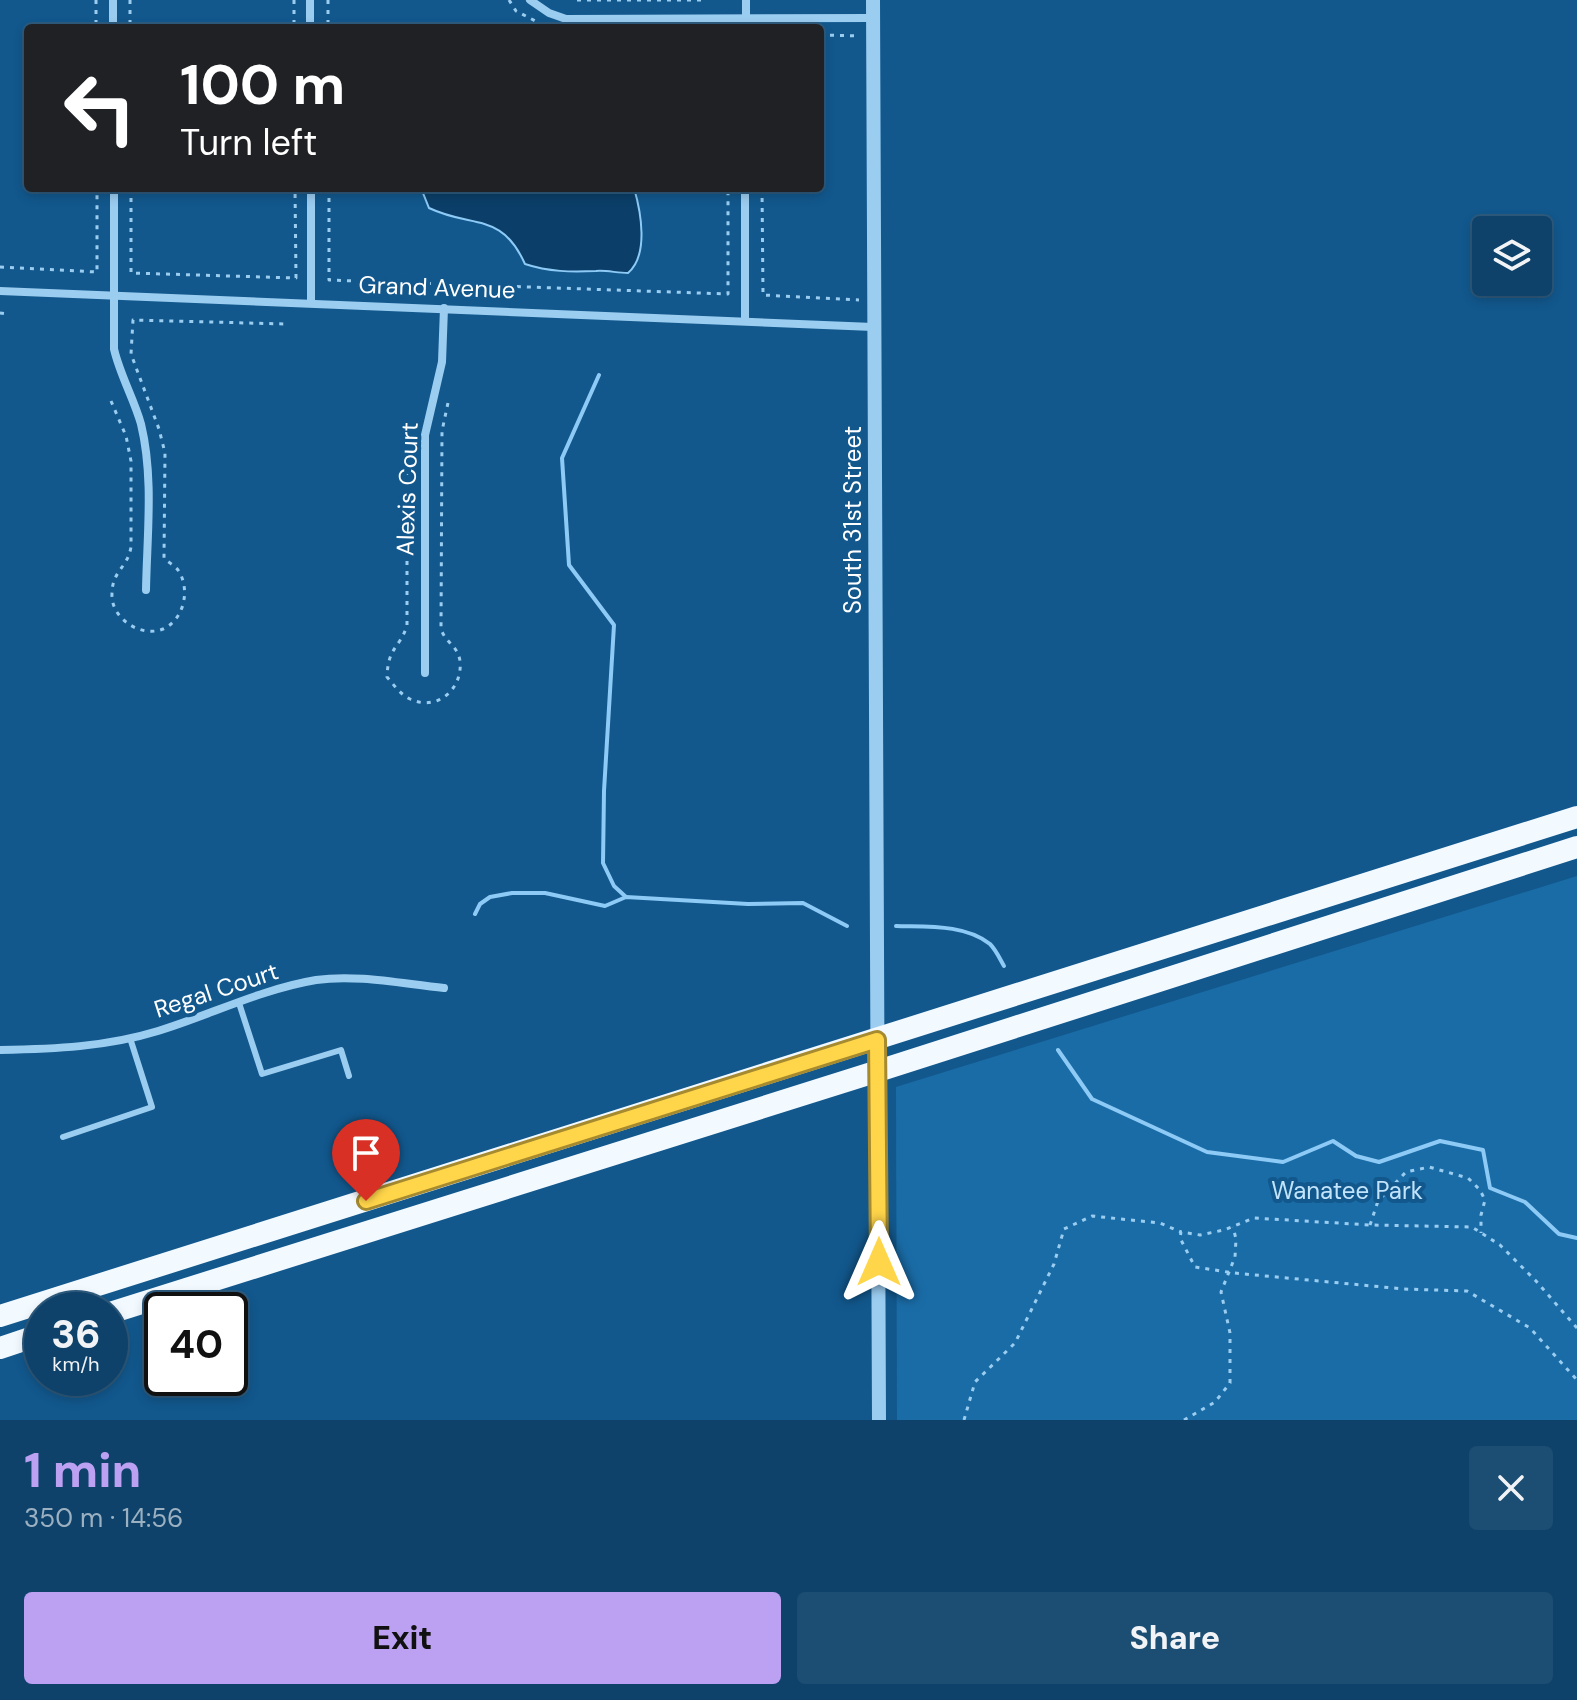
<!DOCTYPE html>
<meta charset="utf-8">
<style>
:root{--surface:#0e426a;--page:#1c4d72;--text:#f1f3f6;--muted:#9bb0c1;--line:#2e5b7e;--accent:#bca0f2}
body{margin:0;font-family:"DM Sans",sans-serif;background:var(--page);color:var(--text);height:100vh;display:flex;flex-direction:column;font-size:30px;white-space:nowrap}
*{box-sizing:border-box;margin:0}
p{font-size:26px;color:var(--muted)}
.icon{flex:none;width:44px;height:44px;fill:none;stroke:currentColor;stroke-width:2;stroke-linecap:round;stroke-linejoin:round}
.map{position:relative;height:1420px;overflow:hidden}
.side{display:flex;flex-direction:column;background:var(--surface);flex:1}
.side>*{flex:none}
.top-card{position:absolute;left:24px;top:24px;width:800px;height:168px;border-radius:8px;box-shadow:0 4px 12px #0003,0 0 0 2px var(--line);background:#202124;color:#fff;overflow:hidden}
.controls{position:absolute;left:1472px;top:216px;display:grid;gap:16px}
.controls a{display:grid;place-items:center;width:80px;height:80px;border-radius:8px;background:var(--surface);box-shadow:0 4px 12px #0003,0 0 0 2px var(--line);font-size:40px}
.speed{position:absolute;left:24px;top:1292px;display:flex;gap:16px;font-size:40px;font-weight:700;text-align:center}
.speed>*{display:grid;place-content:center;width:104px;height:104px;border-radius:50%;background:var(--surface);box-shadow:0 4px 12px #0003,0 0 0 2px var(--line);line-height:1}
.speed small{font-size:20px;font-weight:400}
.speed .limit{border:4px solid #111;border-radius:12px;background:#fff;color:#111}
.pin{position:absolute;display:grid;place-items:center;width:68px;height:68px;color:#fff;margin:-82px -34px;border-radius:50% 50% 50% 0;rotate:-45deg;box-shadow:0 0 8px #0007}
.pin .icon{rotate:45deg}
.me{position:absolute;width:88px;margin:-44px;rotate:0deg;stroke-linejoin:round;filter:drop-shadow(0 0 6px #0008)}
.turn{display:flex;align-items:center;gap:28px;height:168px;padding:0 24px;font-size:36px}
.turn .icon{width:104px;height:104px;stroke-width:2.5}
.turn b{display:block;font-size:56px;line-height:68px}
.round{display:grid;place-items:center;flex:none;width:84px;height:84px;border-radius:8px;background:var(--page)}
.head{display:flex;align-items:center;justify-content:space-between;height:136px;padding:0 24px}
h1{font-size:48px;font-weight:800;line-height:60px;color:var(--accent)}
.button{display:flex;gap:16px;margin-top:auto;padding:16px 24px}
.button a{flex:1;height:92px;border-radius:8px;background:var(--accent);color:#111;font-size:32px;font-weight:800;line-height:92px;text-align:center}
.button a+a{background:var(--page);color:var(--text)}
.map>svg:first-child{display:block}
.green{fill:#1a6ca7}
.water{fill:#0b3f69;stroke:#8dcaf5;stroke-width:2}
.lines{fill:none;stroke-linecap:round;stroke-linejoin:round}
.stream{stroke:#8dcaf5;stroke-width:4}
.path{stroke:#9bcdf1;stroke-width:3;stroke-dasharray:4 6;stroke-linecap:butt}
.service{stroke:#9bcdf1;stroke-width:6}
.minor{stroke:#9bcdf1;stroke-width:8}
.tertiary{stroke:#9bcdf1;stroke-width:14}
.trunk{stroke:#f2f9ff;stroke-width:22}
.route-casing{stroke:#a68a30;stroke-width:20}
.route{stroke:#ffd54a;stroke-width:14}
.labels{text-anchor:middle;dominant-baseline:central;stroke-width:8;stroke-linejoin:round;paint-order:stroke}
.street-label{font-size:24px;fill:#fff;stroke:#12588d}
.park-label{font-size:24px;fill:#c2e4fc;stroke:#12588d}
</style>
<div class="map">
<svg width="1577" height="1420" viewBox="0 0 1577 1420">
<rect width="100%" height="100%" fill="#12588d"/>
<polygon class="green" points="1577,876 1577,1420 897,1420 896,1087"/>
<path class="water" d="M421,188h213c7,24 15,67 -6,85 -11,0 -22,-3 -32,-2 -25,1 -47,1 -71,-7 -24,-53 -52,-35 -96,-56z"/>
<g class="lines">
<g class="stream">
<polyline points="599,375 562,458 569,565 614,625 604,791 603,863 614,886 626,897"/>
<polyline points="475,914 480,904 490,897 512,893 545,893 605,906 626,897 748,904 803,903 847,926"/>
<path d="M896,926c30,1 69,-2 94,18 6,6 10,15 14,22"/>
<polyline points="1058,1050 1092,1099 1207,1152 1283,1162 1333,1141 1356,1156 1379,1162 1440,1141 1483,1150 1490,1188 1525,1202 1559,1234 1577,1238"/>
</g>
<g class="path">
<polyline points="96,0 96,28"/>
<polyline points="130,0 130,28"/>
<polyline points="294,0 294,28"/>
<polyline points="328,0 328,28"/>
<polyline points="509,0 516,11 549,28"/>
<polyline points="577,0 706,0"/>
<polyline points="820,35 859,36"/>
<polyline points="131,188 131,273 296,278 295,188"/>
<polyline points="329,188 329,280 728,294 728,188"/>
<polyline points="762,188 763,295 859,300"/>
<polyline points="0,267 97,272 97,188"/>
<polyline points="0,313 7,314"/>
<path d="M111,401l15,35 5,25v86c-4,23 -20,23 -19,50 1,22 29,41 51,32 21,-9 28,-40 15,-59 -3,-4 -10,-8 -14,-12l1,-105 -6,-24 -28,-75 2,-34 153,4"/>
<path d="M407,451v175c-8,23 -19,21 -20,51 7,8 14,18 23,22 27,13 53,-10 50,-38 -2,-15 -15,-19 -19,-32l1,-198 7,-33"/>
<polyline points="1370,1225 1378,1201 1406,1172 1429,1167 1468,1178 1480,1190 1485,1200 1481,1215 1481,1233"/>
<polyline points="1577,1328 1536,1281 1500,1245 1472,1227 1370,1225 1254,1218 1224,1230 1200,1235 1181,1232 1180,1238 1195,1267 1234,1273 1404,1289 1467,1291 1530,1328 1577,1380"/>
<polyline points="964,1420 975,1382 1015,1343 1054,1264 1064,1229 1092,1216 1160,1223 1181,1232"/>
<polyline points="1184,1420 1215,1402 1230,1383 1230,1333 1221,1292 1235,1257 1236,1239 1233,1227"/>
</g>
<g class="service">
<polyline points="239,1003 262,1074 341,1050 349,1076"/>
<polyline points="63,1137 152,1107 130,1038"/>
</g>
<g class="minor">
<polyline points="113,0 113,28"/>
<polyline points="310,0 310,28"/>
<polyline points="530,0 549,13 566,19 873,18"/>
<polyline points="746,0 746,28"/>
<path d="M114,188v161c6,26 20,50 27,75 13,54 6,111 5,166"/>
<polyline points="311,188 311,302"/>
<polyline points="0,291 873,327"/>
<polyline points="745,320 745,188"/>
<polyline points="425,673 425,435 442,362 444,308"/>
<path d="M0,1050c54,-1 106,-3 158,-19 52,-16 104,-42 158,-51 41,-6 87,4 128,8"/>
</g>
<polyline class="tertiary" points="873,0 879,1420"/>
<g class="trunk">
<polyline points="110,1313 878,1071 1577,847"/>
<polyline points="0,1316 1577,817"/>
<polyline points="0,1348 42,1334"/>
</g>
</g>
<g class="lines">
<g class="route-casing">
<polyline id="route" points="366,1201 877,1040 879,1262"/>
</g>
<use href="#route" class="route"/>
</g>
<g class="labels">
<g class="street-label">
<text transform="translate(437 287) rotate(2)">Grand Avenue</text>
<text transform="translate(407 489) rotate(-88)">Alexis Court</text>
<text transform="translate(852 520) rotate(-90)">South 31st Street</text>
<text transform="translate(216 990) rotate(-18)">Regal Court</text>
</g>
<g class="park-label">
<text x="1347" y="1190">Wanatee Park</text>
</g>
</g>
</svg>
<div class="controls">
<a><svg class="icon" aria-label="layers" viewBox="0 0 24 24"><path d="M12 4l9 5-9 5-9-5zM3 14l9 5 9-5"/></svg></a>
</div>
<div class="speed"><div>36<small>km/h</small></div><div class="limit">40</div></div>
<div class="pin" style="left:366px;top:1201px;background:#d93025"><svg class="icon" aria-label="arrive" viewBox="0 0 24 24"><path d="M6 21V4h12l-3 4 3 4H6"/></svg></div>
<svg class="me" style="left:879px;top:1262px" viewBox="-20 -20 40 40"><path d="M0-17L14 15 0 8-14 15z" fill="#ffd54a" stroke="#fff" stroke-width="4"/></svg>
<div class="top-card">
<div class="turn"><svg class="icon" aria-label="left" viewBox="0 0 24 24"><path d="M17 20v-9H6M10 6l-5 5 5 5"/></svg><div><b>100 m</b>Turn left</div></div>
</div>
</div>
<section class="side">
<div class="head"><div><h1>1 min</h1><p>350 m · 14:56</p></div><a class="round"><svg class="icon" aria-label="close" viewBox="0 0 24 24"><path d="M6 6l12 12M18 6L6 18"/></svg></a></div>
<div class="button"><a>Exit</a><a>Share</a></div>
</section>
